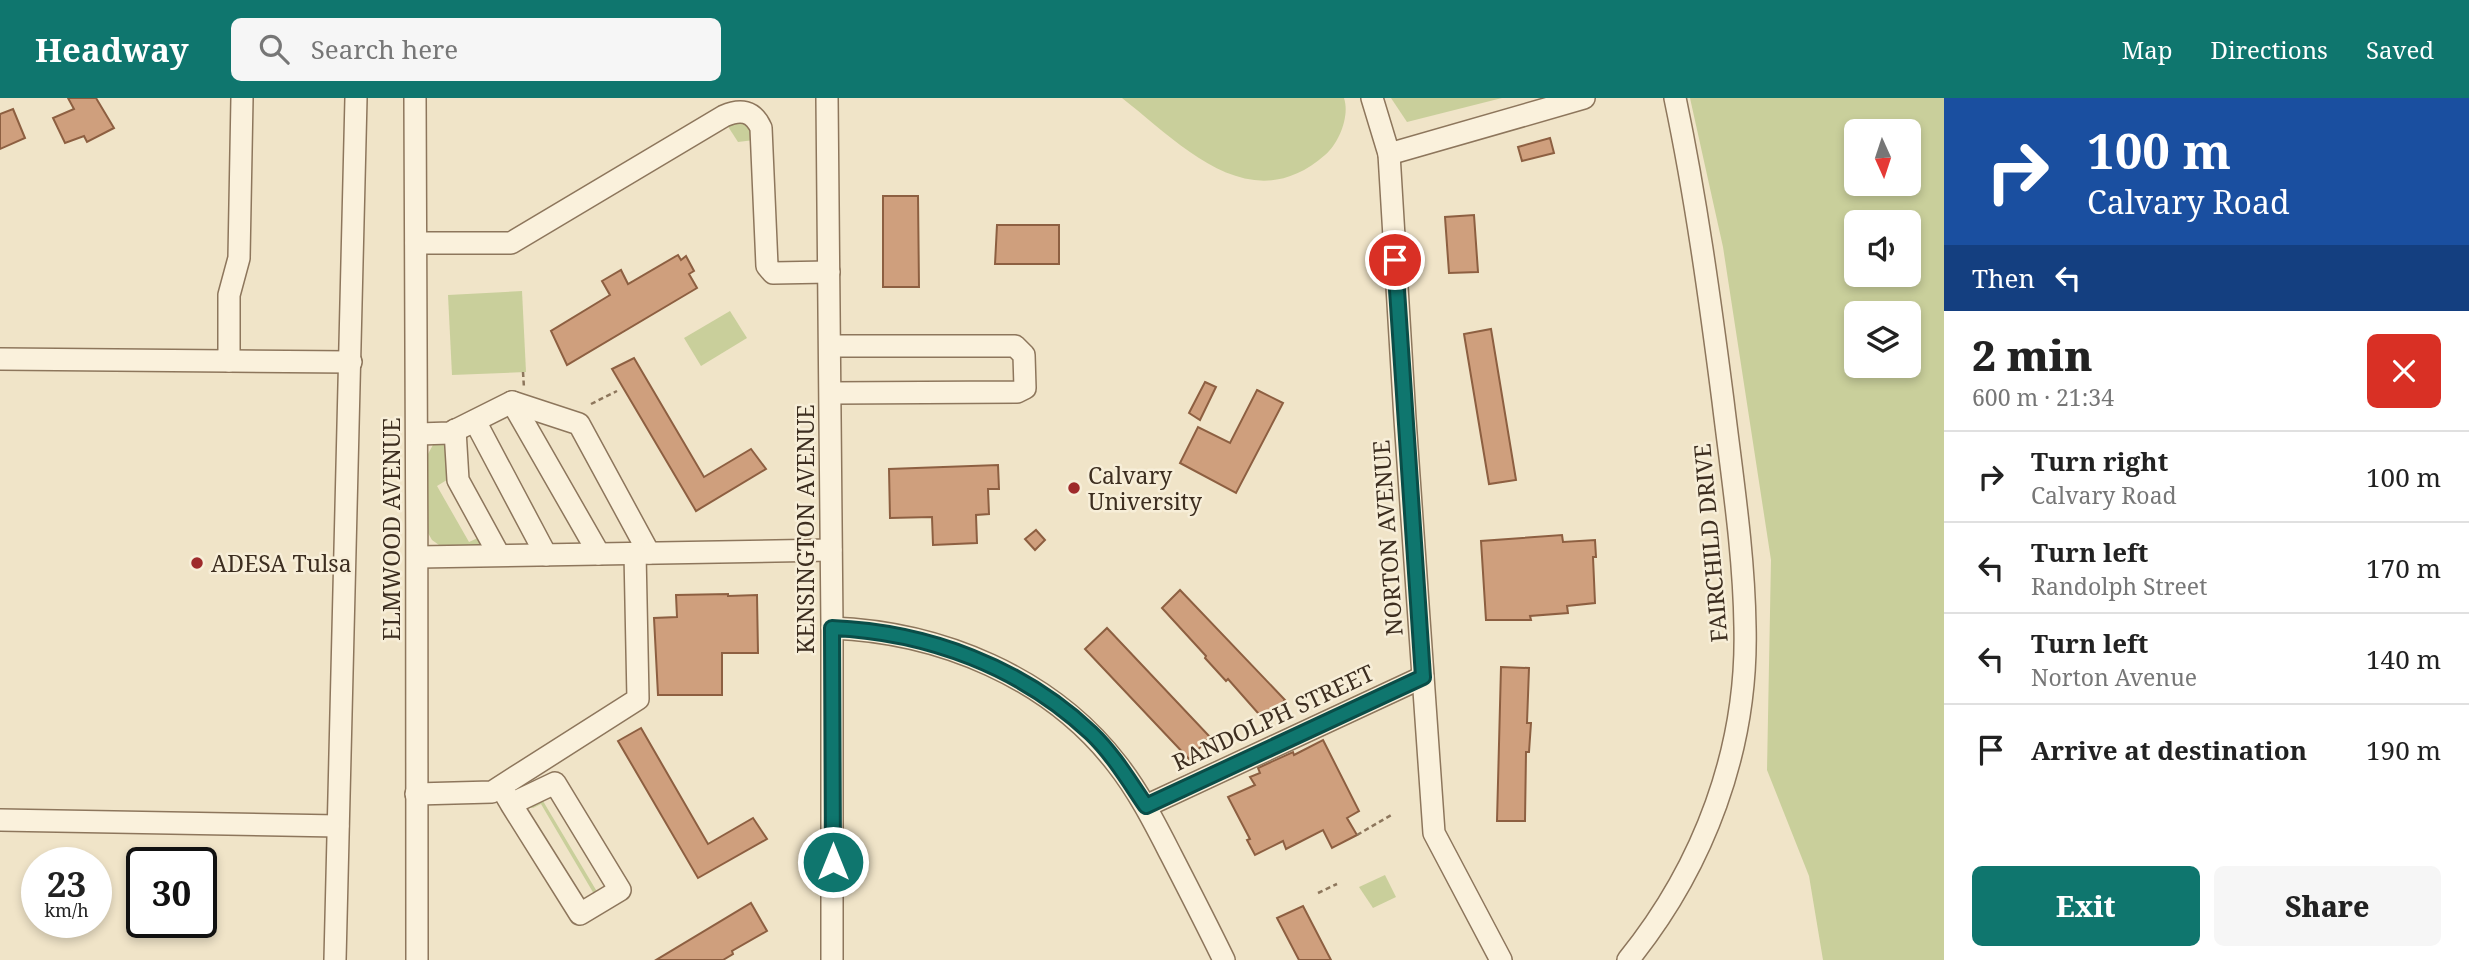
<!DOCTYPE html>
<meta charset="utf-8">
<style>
:root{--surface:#fff;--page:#f6f6f6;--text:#222;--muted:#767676;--line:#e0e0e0;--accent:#0f766e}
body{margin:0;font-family:"Noto Serif",serif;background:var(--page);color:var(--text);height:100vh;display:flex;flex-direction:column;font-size:26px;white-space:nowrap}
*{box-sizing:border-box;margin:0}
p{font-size:23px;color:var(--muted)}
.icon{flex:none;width:38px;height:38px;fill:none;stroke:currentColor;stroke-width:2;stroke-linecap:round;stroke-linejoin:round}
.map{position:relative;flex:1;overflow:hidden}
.side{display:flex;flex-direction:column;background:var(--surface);width:525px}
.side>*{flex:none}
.hud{background:#1a4fa0;color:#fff;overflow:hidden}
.needle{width:46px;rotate:177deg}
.fabs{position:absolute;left:1844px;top:21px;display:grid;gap:14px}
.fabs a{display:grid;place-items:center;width:77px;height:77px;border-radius:10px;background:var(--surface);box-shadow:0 4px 10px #0003;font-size:35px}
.speed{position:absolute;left:21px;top:749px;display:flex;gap:14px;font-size:35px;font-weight:700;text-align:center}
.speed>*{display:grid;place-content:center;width:91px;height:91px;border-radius:50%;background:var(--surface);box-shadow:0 4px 10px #0003;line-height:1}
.speed small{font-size:18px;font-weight:400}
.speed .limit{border:4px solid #111;border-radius:10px;background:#fff;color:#111}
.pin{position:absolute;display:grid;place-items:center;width:60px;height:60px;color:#fff;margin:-30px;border:4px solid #fff;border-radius:50%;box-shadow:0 2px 7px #0007}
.me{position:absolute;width:77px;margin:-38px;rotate:0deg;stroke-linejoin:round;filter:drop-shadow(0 0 5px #0008)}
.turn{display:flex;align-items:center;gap:24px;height:147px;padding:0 28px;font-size:32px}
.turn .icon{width:91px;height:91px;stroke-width:2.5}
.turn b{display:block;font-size:49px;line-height:60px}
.then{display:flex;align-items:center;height:66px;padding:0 28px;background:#0003;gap:14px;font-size:26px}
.round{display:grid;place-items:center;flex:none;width:74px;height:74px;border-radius:10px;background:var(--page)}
.overview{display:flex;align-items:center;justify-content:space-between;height:119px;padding:0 28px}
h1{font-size:42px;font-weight:800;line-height:52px}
.primary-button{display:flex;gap:14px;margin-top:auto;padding:14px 28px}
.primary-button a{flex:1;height:80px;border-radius:10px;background:var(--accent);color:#fff;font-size:28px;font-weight:800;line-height:80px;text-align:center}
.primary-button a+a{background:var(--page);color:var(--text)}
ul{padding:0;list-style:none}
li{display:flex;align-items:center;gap:21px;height:91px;padding:0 28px;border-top:2px solid var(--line)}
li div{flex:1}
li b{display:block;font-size:26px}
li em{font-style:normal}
header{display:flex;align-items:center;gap:42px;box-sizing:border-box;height:98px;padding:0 35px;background:var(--accent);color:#fff}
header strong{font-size:33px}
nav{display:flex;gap:38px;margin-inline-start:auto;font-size:24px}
.search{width:490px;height:63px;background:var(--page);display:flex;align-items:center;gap:18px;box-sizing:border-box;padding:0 24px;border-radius:10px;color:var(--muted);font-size:26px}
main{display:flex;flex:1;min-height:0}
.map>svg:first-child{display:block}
.green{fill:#c9cf9b;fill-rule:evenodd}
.building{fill:#cf9f7d;stroke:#8d5f41;stroke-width:2}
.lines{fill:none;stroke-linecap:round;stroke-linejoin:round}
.minor-casing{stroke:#8d765c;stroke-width:24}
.path{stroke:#8d765c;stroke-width:2.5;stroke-dasharray:5 3.5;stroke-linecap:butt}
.minor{stroke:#faf1dc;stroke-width:21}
.route-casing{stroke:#0a4d48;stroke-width:18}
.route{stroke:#0f766e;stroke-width:12}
.poi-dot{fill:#9e2a2b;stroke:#f7eed8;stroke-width:2.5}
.labels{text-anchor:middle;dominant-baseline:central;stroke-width:5;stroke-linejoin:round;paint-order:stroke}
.poi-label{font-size:23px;fill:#3d2e20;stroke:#f7eed8;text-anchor:start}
.street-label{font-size:23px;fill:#3d2e20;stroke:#f7eed8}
</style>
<header>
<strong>Headway</strong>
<div class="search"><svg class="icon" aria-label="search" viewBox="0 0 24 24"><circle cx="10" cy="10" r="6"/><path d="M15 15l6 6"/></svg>Search here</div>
<nav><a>Map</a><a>Directions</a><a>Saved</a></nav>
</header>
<main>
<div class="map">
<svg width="1944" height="862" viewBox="0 0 1944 862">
<rect width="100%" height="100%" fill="#f0e4c8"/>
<g class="green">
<path d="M1122,0h222c6,18 -5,45 -19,57 -75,66 -144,-11 -203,-57z"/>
<polygon points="1391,0 1502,0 1407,24"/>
<path d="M1690,0h254v862h-121l-14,-84 -42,-106 4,-210 -48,-313zM1857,33h52v53h-52zM1857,124h52v53h-52zM1857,215h52v53h-52z"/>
<polygon points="739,21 751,26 754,42 738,44 727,27"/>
<polygon points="522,193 526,274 452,277 448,197"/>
<polygon points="730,213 747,240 701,268 684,240"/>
<polygon points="448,343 450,380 437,388 469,444 480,439 483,444 481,447 439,447 432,442 428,435 428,356 434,345"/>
<polygon points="542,701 543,703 599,797 594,796 541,706 533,710 528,709"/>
<polygon points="1385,777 1396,799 1373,810 1359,789"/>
</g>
<g class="building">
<polygon points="68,0 96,0 114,30 87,44 84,38 65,45 53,20 74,11"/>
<polygon points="13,11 25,40 0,51 0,16"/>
<polygon points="1550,40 1554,55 1522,63 1518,49"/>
<polygon points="883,98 918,98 919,189 883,189"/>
<polygon points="1474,117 1478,174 1449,175 1445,119"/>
<polygon points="997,127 1059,127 1059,166 995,166"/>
<polygon points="678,157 681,162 686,158 694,173 689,176 697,190 567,267 551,233 610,197 602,183 621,172 628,186"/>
<polygon points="1491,231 1516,382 1489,386 1464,236"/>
<polygon points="634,260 704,379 751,351 766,371 696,413 612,271"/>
<polygon points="1205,284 1216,289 1200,322 1189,315"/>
<polygon points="1257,292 1283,305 1236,395 1180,365 1198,329 1230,345"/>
<polygon points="998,367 999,391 988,391 989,416 976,417 977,445 933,447 932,419 890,420 889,371"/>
<polygon points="1036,432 1045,442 1035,452 1025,441"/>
<polygon points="1562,437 1563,444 1595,442 1596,459 1593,459 1595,505 1567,508 1568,515 1530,518 1531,522 1486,522 1481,443"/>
<polygon points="1180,492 1285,602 1265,623 1228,581 1226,583 1205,560 1206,558 1162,510"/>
<polygon points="728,496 728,498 757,497 758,555 722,555 722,597 658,597 654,520 677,519 676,497"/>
<polygon points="1107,530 1210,639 1189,661 1085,551"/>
<polygon points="1501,569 1529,570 1527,625 1531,625 1529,654 1526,654 1525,723 1497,723"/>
<polygon points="641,630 708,746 753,720 767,741 698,780 618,643"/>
<polygon points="1323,642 1359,713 1347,720 1357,737 1332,750 1323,732 1286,751 1283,743 1255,757 1247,742 1250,741 1228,699 1255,687 1250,679 1260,675 1258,670 1293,654 1294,657"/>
<polygon points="751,805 767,833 732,853 733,856 723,862 656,862"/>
<polygon points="1303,808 1331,862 1299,862 1277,820"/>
</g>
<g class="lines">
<g class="minor-casing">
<g id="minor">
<path d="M415,0c3,287 1,575 2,862"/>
<polyline points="827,0 832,530 832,862"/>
<polyline points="1372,0 1389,56 1405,321 1434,735 1501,862"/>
<polyline points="1389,56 1584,0"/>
<path d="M416,145h95l213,-127c16,-7 29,-6 37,12l6,138 6,7 56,-1"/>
<polyline points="830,248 1015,248 1024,257 1025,290 1017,294 831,295"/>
<polyline points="0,261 229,263 229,197 239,160 242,0"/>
<polyline points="229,263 351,264"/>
<polyline points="512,304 599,456"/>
<polyline points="475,323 546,457"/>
<polyline points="455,332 458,382 499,457"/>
<polyline points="418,336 450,335 512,304 579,326 649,455"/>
<polyline points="418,459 831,452"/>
<path d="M832,530c108,4 218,49 285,136 22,28 38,60 54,91 18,35 36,70 53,105"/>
<polyline points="501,689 511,706 580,816 620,792 555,685 511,706"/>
<polyline points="416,696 492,694 638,601 635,455"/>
<polyline points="1146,708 1423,579"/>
<polyline points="0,722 338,728"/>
<polyline points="335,862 356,0"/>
<path d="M1628,862c76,-94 120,-211 117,-333 -1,-75 -13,-151 -22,-226 -13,-101 -27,-203 -48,-303"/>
</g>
</g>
<g class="path">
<polyline points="523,274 524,290"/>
<polyline points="591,306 617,293"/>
<polyline points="1269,621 1274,631"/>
<polyline points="1357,737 1393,716"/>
<polyline points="1318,795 1337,786"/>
</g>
<use href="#minor" class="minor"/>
</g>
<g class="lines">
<g class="route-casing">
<path id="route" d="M833,764l-1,-234c96,4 189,39 259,105 22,21 38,48 55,73l277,-129 -28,-417"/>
</g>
<use href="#route" class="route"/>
</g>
<g class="poi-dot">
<circle cx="1074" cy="390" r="7"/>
<circle cx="197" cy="465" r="7"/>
</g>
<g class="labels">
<g class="poi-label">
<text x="1088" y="377">Calvary<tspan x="1088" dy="26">University</tspan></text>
<text x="211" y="465">ADESA Tulsa</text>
</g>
<g class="street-label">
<text transform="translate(391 431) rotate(-90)">ELMWOOD AVENUE</text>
<text transform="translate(805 431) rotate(-90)">KENSINGTON AVENUE</text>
<text transform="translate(1387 440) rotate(-94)">NORTON AVENUE</text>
<text transform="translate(1710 445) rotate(-95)">FAIRCHILD DRIVE</text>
<text transform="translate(1273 619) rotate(-25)">RANDOLPH STREET</text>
</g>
</g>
</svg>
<div class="fabs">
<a><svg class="needle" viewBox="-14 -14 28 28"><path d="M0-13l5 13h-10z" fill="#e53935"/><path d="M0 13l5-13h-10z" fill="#767676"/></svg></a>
<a><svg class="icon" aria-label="sound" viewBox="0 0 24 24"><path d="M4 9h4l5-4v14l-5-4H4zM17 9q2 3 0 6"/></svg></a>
<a><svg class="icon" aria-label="layers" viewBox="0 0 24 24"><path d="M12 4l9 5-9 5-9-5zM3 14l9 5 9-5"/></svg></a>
</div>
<div class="speed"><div>23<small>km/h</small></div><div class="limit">30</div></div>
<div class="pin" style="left:1395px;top:162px;background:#d93025"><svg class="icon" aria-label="arrive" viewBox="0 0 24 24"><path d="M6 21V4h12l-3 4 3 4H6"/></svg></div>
<svg class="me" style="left:833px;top:764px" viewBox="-20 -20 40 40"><circle r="17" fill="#0f766e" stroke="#fff" stroke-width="3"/><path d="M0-11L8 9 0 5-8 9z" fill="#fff"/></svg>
</div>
<section class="side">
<div class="hud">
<div class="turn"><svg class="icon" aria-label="right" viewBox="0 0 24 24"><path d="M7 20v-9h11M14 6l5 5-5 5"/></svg><div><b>100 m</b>Calvary Road</div></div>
<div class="then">Then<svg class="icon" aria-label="left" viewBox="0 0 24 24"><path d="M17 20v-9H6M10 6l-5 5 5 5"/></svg></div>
</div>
<div class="overview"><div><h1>2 min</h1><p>600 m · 21:34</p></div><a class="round" style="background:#d93025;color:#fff"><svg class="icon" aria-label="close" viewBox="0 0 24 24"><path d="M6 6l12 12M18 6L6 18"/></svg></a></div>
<ul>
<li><svg class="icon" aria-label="right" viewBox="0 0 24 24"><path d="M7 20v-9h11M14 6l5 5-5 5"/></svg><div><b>Turn right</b><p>Calvary Road</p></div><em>100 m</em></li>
<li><svg class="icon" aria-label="left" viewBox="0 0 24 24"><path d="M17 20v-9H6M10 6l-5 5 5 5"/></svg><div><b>Turn left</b><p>Randolph Street</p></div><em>170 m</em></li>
<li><svg class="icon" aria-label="left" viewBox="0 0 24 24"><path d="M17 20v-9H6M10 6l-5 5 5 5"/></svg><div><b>Turn left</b><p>Norton Avenue</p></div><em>140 m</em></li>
<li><svg class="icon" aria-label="arrive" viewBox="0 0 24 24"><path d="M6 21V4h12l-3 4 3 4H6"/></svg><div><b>Arrive at destination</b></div><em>190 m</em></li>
</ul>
<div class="primary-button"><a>Exit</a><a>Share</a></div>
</section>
</main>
